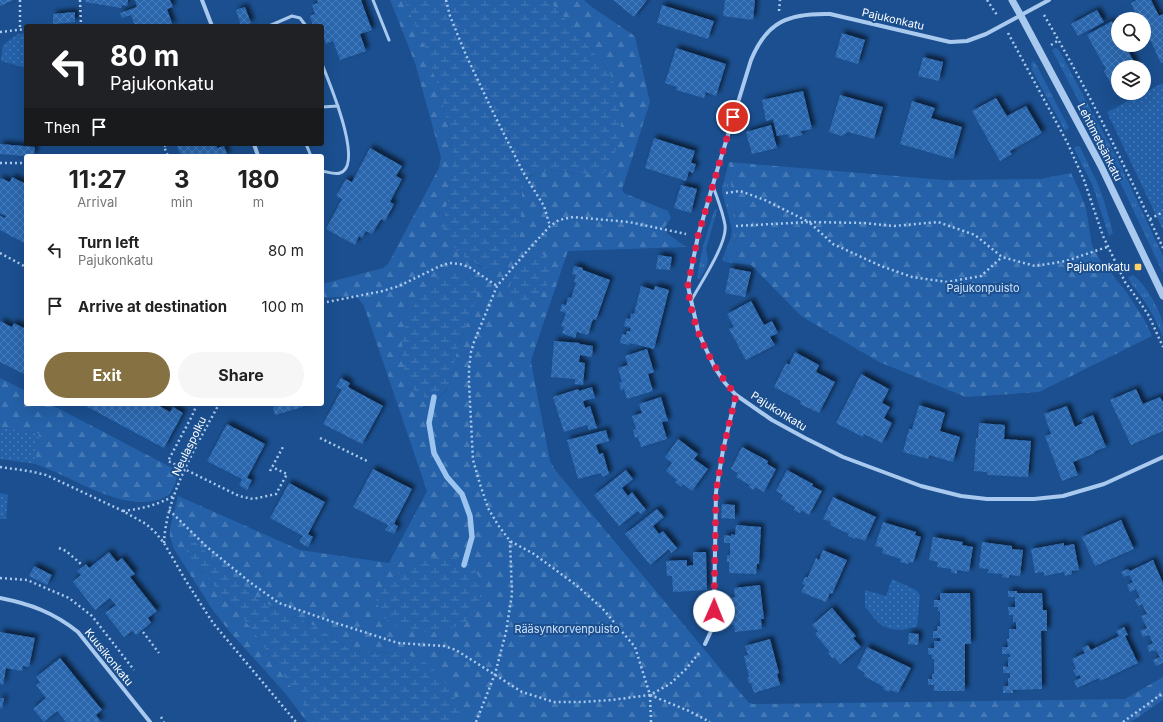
<!DOCTYPE html>
<meta charset="utf-8">
<style>
:root{--surface:#fff;--page:#f6f6f6;--text:#222;--muted:#767676;--accent:#857141}
body{margin:0;font-family:Inter,sans-serif;background:var(--page);color:var(--text);height:100vh;display:flex;flex-direction:column;font-size:15px;white-space:nowrap}
*{box-sizing:border-box;margin:0}
p{font-size:13px;color:var(--muted)}
.icon{flex:none;width:22px;height:22px;fill:none;stroke:currentColor;stroke-width:2;stroke-linecap:round;stroke-linejoin:round}
.map{position:relative;flex:1;overflow:hidden}
.details{position:absolute;left:24px;top:154px;width:300px;height:252px;display:flex;flex-direction:column;background:var(--surface);border-radius:4px;box-shadow:0 4px 16px #0002}
.details>*{flex:none}
.top-card{position:absolute;left:24px;top:24px;width:300px;height:122px;border-radius:4px;box-shadow:0 4px 16px #0002;background:#202124;color:#fff;overflow:hidden}
.fabs{position:absolute;left:1111px;top:12px;display:grid;gap:8px}
.fabs a{display:grid;place-items:center;width:40px;height:40px;border-radius:50%;background:var(--surface);box-shadow:0 4px 16px #0002;font-size:20px}
.pin{position:absolute;display:grid;place-items:center;width:34px;height:34px;color:#fff;margin:-17px;border:2px solid #fff;border-radius:50%;box-shadow:0 1px 4px #0007}
.me{position:absolute;width:44px;margin:-22px;rotate:1deg;stroke-linejoin:round;filter:drop-shadow(0 0 3px #0008)}
.turn{display:flex;align-items:center;gap:14px;height:84px;padding:0 20px;font-size:18px}
.turn .icon{width:52px;height:52px;stroke-width:2.5}
.turn b{display:block;font-size:28px;line-height:34px}
.then{display:flex;align-items:center;height:38px;padding:0 20px;background:#0003;gap:8px;font-size:15px}
.eta{display:flex;justify-content:space-evenly;align-items:center;height:68px;text-align:center}
.eta b{font-size:24px;font-weight:700;line-height:28px}
.cta{display:flex;gap:8px;margin-top:auto;padding:8px 20px}
.cta a{flex:1;height:46px;border-radius:24px;background:var(--accent);color:#fff;font-size:16px;font-weight:700;line-height:46px;text-align:center}
.cta a+a{background:var(--page);color:var(--text)}
ul{padding:0;list-style:none}
li{display:flex;align-items:center;gap:12px;height:56px;padding:0 20px}
li div{flex:1}
li b{display:block;font-size:15px}
li em{font-style:normal}
.map>svg:first-child{display:block}
.grass{fill:url(#grass-tufts)}
.forest{fill:url(#forest-firs);fill-rule:evenodd}
.wetland{fill:url(#wetland-marsh)}
.park{fill:url(#park-dots)}
.lines{fill:none;stroke-linecap:round;stroke-linejoin:round}
.stream{stroke:#9cc4f0;stroke-width:5.5}
.building{fill:url(#building-cross-hatch);filter:url(#shadow)}
.path{stroke:#a9c9ee;stroke-width:2.5;stroke-dasharray:2 3;stroke-linecap:butt}
.service{stroke:#a9c9ee;stroke-width:3}
.minor{stroke:#a9c9ee;stroke-width:4}
.tertiary{stroke:#a9c9ee;stroke-width:7}
.route{stroke:#e11d48;stroke-width:7;stroke-dasharray:0 12.6}
.poi-dot{fill:#ffd166;stroke:#1b4f8f;stroke-width:1.5}
.labels{text-anchor:middle;dominant-baseline:central;stroke-width:4;stroke-linejoin:round;paint-order:stroke}
.street-label{font-size:11px;fill:#fff;stroke:#1b4f8f}
.poi-label{font-size:11px;fill:#fff;stroke:#1b4f8f;text-anchor:end}
.park-label{font-size:11px;fill:#cfe3fa;stroke:#1b4f8f}
</style>
<div class="map">
<svg width="1163" height="722" viewBox="0 0 1163 722">
<defs>
<pattern id="grass-tufts" width="24" height="20" patternUnits="userSpaceOnUse"><rect width="24" height="20" fill="#2461a8"/><path d="M3 7l-1-3M5 7V3M7 7l1-3M15 17l-1-3M17 17v-4M19 17l1-3" fill="none" stroke="#4579b5"/></pattern>
<pattern id="forest-firs" width="22" height="20" patternUnits="userSpaceOnUse"><rect width="22" height="20" fill="#2461a8"/><path d="M5 1l3.5 6h-7zM16 11l3.5 6h-7z" fill="#4579b5"/></pattern>
<pattern id="wetland-marsh" width="20" height="14" patternUnits="userSpaceOnUse"><rect width="20" height="14" fill="#2461a8"/><path d="M1 5h8M5 5V1M11 12h8M15 12V8" fill="none" stroke="#4579b5"/></pattern>
<pattern id="park-dots" width="8" height="8" patternUnits="userSpaceOnUse"><rect width="8" height="8" fill="#2461a8"/><path d="M2 2h.1M6 6h.1" fill="none" stroke="#4579b5" stroke-width="1.8" stroke-linecap="round"/></pattern>
<pattern id="building-cross-hatch" width="8" height="8" patternUnits="userSpaceOnUse"><rect width="8" height="8" fill="#2a66ad"/><path d="M0 0l8 8M0 8l8-8" fill="none" stroke="#4a7db9"/></pattern>
<filter id="shadow"><feDropShadow dx="3.5" dy="-3.5" stdDeviation="2" flood-color="#0009"/></filter>
</defs>
<rect width="100%" height="100%" fill="#1b4f8f"/>
<g class="grass">
<polygon points="1055,48 1057,48 1060,52 1119,162 1163,256 1163,273 1112,165 1052,50"/>
<polygon points="1033,61 1035,62 1069,128 1065,131 1032,70 1031,64"/>
<polygon points="1077,146 1080,147 1097,182 1103,197 1113,233 1109,236 1092,184 1074,149 1075,147"/>
<path d="M729,162c1,13 2,25 4,38 3,12 6,26 3,40 -1,8 -7,15 -11,22l-3,-2 9,-23 1,-8 -10,-37v-4z"/>
<path d="M715,209l2,1 -1,4 -10,35c4,15 1,17 -6,30h-2l-1,-1c3,-23 10,-47 18,-69z"/>
<path d="M1133,275c12,9 25,31 29,45 1,5 1,11 1,17 -6,-14 -12,-27 -21,-39 -4,-7 -12,-14 -14,-21z"/>
</g>
<g class="forest">
<path d="M390,0h14l22,48 14,45 10,40 3,24 -2,28 -7,34 16,35 21,13 39,-25v-18l2,-34 3,-7 6,-7 18,-6 47,5 14,-102 -27,-35 -35,-38h36l8,7 40,27 3,3 15,65 -28,88 2,3 44,18 3,7 -7,10 4,6 18,13 -118,4 -35,103 -2,8 19,99 6,10 192,231 5,2 372,-5 38,-22v23l-32,22h-672v-11l-60,-59 -29,1 -15,-2 -14,-7 -22,-16 -44,-20 -18,-10 -61,-54 -5,-1 -4,2 1,9 3,6 61,69 56,83 8,10h-9l-22,-29 -55,-61 -18,-23 -38,-60 -4,-12v-9l8,-32 122,54 89,13 38,-72 -63,-185 -6,-8 -5,-2 -31,2v-14l61,-16 5,-4 51,-96 2,-11 -26,-94zM474,306l-16,40 -8,35 -4,10 -7,6 -5,1z"/>
<path d="M729,162l215,18 96,-1 31,-6 9,19 6,17 6,36 8,15 25,30 18,27 9,19 -113,56 -73,5 -87,-35 -78,-46 -50,-51 -26,-3c4,-7 10,-14 11,-22 3,-14 0,-28 -3,-41 -2,-12 -3,-24 -4,-37z"/>
<path d="M0,378l26,13v13h24l126,66c3,7 -1,15 -4,20 -4,7 -11,9 -18,11 -40,7 -82,-25 -119,-37l4,-30 -2,-1 -37,-6z"/>
</g>
<g class="wetland">
<polygon points="404,0 548,0 583,38 610,73 618,92 622,119 614,158 609,168 603,173 596,175 550,170 530,176 525,183 522,190 520,224 520,242 516,253 508,262 502,268 496,271 491,271 469,260 460,254 443,233 444,219 451,184 453,157 450,133 440,93 426,49"/>
<path d="M542,254c3,2 5,4 7,6 3,7 2,18 -2,25 -4,10 -22,25 -33,17 -3,-1 -5,-5 -7,-7 3,-17 18,-37 35,-41z"/>
<path d="M457,271c9,2 18,6 20,15 2,18 -14,43 -19,61 -5,15 -5,52 -27,51 -10,0 -17,-7 -22,-14 -4,-6 -4,-13 -5,-20 -1,-6 -3,-13 -2,-18 1,-8 3,-23 7,-30 7,-15 20,-36 36,-43 3,-2 8,-1 12,-2z"/>
<polygon points="191,542 196,543 205,551 257,598 275,608 319,628 341,644 355,651 370,653 399,652 421,659 439,674 453,692 459,711 459,722 316,722 308,712 252,629 191,560 188,554 186,549 187,545"/>
<polygon points="442,556 466,560 474,568 481,581 480,597 476,609 466,622 448,630 428,632 405,630 389,622 381,615 376,600 381,589 397,573 419,559"/>
</g>
<g class="park">
<polygon points="26,33 26,68 1,61 3,45 18,34"/>
<polygon points="1163,83 1163,230 1107,112"/>
<polygon points="0,427 37,433 39,434 35,464 0,459"/>
<polygon points="0,493 8,495 6,519 0,519"/>
<path d="M892,579l24,11 4,5 -3,32c-12,3 -26,5 -37,-3 -6,-5 -10,-12 -15,-17v-17l21,6z"/>
</g>
<g class="lines">
<polyline class="stream" points="434,397 429,423 434,453 447,477 462,494 470,516 472,537 464,565"/>
</g>
<g class="building">
<polygon points="0,0 14,0 0,6"/>
<polygon points="85,0 128,0 127,6 122,5 121,8 85,2"/>
<polygon points="135,0 170,0 173,7 167,9 173,26 135,26 131,15 122,18 120,13 137,7"/>
<polygon points="317,0 361,0 372,30 360,34 366,51 340,60 333,41 326,44 322,33 322,26 313,26 310,16 315,14 312,5 318,3"/>
<polygon points="613,0 647,0 634,17"/>
<polygon points="725,0 755,0 753,20 723,16"/>
<polygon points="1137,0 1151,0 1159,16 1163,14 1163,62 1161,63 1144,27 1144,19 1138,19 1131,3"/>
<polygon points="662,5 714,21 708,39 657,23"/>
<polygon points="245,7 251,23 241,26 236,10"/>
<polygon points="1097,10 1104,22 1078,36 1071,24"/>
<polygon points="75,12 75,22 53,24 53,14"/>
<polygon points="1112,21 1118,33 1118,45 1125,45 1137,67 1118,67 1118,87 1114,89 1104,71 1106,69 1087,35"/>
<polygon points="842,33 865,40 858,64 835,57"/>
<polygon points="676,48 726,64 716,96 706,92 704,98 676,90 677,87 665,83"/>
<polygon points="923,57 943,62 939,81 918,76"/>
<polygon points="803,91 812,129 801,131 802,135 789,138 788,134 777,136 773,119 766,121 762,100"/>
<polygon points="840,95 883,107 874,139 848,132 842,136 829,132"/>
<polygon points="996,98 1007,116 1026,106 1042,133 1010,151 1012,154 1000,161 972,111"/>
<polygon points="912,101 935,108 931,118 962,127 953,159 900,144"/>
<polygon points="771,125 777,148 752,154 746,132"/>
<polygon points="654,138 695,151 691,163 696,164 693,173 689,171 686,181 645,168"/>
<polygon points="0,144 35,147 34,156 26,156 0,154"/>
<polygon points="181,144 216,144 217,148 224,146 228,156 181,156 177,146"/>
<polygon points="370,148 402,166 396,176 402,179 390,202 394,204 385,221 381,219 372,234 366,231 362,238 359,236 355,245 326,229 342,199 336,196 346,179 352,182"/>
<polygon points="12,177 26,184 26,244 0,230 0,216 5,218 6,216 0,213 0,178 10,182"/>
<polygon points="681,185 697,189 691,213 674,208"/>
<polygon points="658,255 672,257 670,270 656,269"/>
<polygon points="574,266 583,268 583,270 610,280 596,320 593,319 588,335 577,332 575,338 562,333 564,327 561,326 566,313 560,311 562,304 566,305 568,297 571,298 576,283 574,282 576,275 572,274"/>
<polygon points="730,268 751,272 745,297 725,293"/>
<polygon points="641,286 654,290 655,286 669,290 654,349 630,343 629,345 620,343 622,334 626,335 627,331 630,331 631,328 624,326 626,318 630,319 631,313 634,314"/>
<polygon points="751,301 764,325 772,321 778,333 770,337 775,345 746,360 729,329 734,327 727,314"/>
<polygon points="0,321 12,327 14,323 26,329 26,375 0,362"/>
<polygon points="554,341 580,343 580,344 593,346 592,357 580,355 579,362 585,363 583,385 575,384 575,379 551,377"/>
<polygon points="647,349 654,372 648,374 653,391 627,399 624,389 621,390 619,382 622,382 618,368 628,365 625,356"/>
<polygon points="795,352 819,365 816,372 835,382 819,413 800,404 801,401 774,387 786,363 789,365"/>
<polygon points="861,374 889,389 882,403 890,407 884,418 892,423 882,443 864,434 863,437 836,423"/>
<polygon points="341,378 350,383 348,387 383,406 362,444 323,424 342,389 336,387"/>
<polygon points="592,387 595,398 583,401 585,408 590,406 597,428 589,430 587,425 564,432 553,397 578,389 579,391"/>
<polygon points="1136,389 1143,404 1160,397 1163,402 1163,431 1131,445 1110,400"/>
<polygon points="661,397 668,421 662,422 667,439 641,447 638,437 635,438 633,430 636,429 632,416 642,413 639,404"/>
<polygon points="82,404 156,404 170,412 173,407 183,413 164,448"/>
<polygon points="283,404 302,404 303,407 275,415 273,407"/>
<polygon points="919,405 945,413 940,431 960,437 953,462 929,455 928,459 903,452 909,429 912,429"/>
<polygon points="1067,406 1075,427 1083,423 1081,420 1093,415 1106,447 1096,451 1093,454 1073,462 1078,475 1062,481 1045,436 1051,434 1044,414"/>
<polygon points="979,423 1005,425 1004,439 1031,441 1028,477 987,475 987,472 974,471 976,438 978,438"/>
<polygon points="227,424 265,444 247,478 252,480 247,490 239,485 242,479 207,461"/>
<polygon points="606,430 609,441 596,445 599,454 603,453 609,474 602,477 601,473 578,479 567,440"/>
<polygon points="678,439 698,454 694,459 708,469 692,491 683,484 681,487 675,482 677,480 666,471 672,463 665,457"/>
<polygon points="742,447 768,461 767,464 776,469 764,492 755,487 754,490 749,487 750,485 736,477 738,473 731,469"/>
<polygon points="373,469 412,489 394,524 398,526 394,534 385,530 388,525 353,507"/>
<polygon points="626,470 633,479 622,488 628,496 632,492 646,510 641,514 638,511 619,526 594,495"/>
<polygon points="787,470 813,484 812,486 822,491 809,515 801,510 800,513 794,510 795,507 781,499 783,495 776,491"/>
<polygon points="289,483 325,502 308,534 313,537 308,547 299,542 303,536 270,518"/>
<polygon points="833,497 876,517 865,541 855,537 855,539 848,536 849,534 830,525 831,522 823,519"/>
<polygon points="722,504 735,505 735,519 721,518"/>
<polygon points="657,509 664,517 653,526 659,534 663,531 677,548 671,553 669,549 650,565 625,534"/>
<polygon points="1121,520 1134,549 1095,566 1082,537"/>
<polygon points="883,522 916,532 915,535 921,537 913,563 909,562 908,564 900,562 901,559 882,553 883,548 875,546"/>
<polygon points="736,525 761,527 759,564 757,564 756,574 729,573 729,562 727,562 727,555 730,555 730,543 724,543 724,535 731,536 731,534 735,535"/>
<polygon points="933,537 963,542 962,545 973,547 969,572 957,570 957,574 951,572 951,569 937,567 938,562 929,560"/>
<polygon points="982,542 1012,546 1012,549 1023,550 1020,576 1009,575 1009,578 1002,577 1003,574 988,573 989,569 979,568"/>
<polygon points="1064,543 1064,546 1074,544 1079,570 1072,571 1072,574 1065,576 1064,572 1044,576 1044,572 1035,573 1031,549"/>
<polygon points="823,550 847,560 832,594 830,593 826,602 801,592 805,585 802,584 805,577 808,577 816,558 819,560"/>
<polygon points="109,552 117,562 122,558 135,574 130,577 157,611 148,618 151,623 136,635 132,631 124,637 105,613 116,605 110,598 95,610 73,582 81,575 77,571 86,564 89,568"/>
<polygon points="693,552 706,552 707,590 673,592 672,576 667,576 666,561 687,560 687,566 693,565"/>
<polygon points="1153,560 1163,583 1163,663 1156,666 1153,660 1160,657 1156,650 1149,652 1147,646 1153,643 1149,635 1143,637 1140,631 1147,628 1141,616 1147,614 1142,604 1138,606 1135,600 1140,597 1136,589 1130,592 1127,585 1133,582 1129,575 1124,577 1121,572 1128,569 1130,571"/>
<polygon points="34,566 52,575 47,585 29,576"/>
<polygon points="760,585 764,619 761,619 762,629 735,632 734,625 732,625 732,619 733,619 731,598 735,597 734,588"/>
<polygon points="1008,591 1017,591 1017,593 1042,593 1043,610 1047,610 1047,631 1041,631 1042,689 1013,690 1013,693 1003,693 1003,686 1008,686 1008,678 1010,678 1010,673 1003,673 1003,666 1008,667 1008,657 1010,657 1010,654 1002,654 1002,647 1008,647 1007,639 1009,639 1009,629 1016,629 1016,622 1013,622 1013,615 1009,615 1008,607 1015,607 1015,597 1008,597"/>
<polygon points="940,593 970,593 971,644 965,644 965,691 934,691 934,685 928,685 928,679 932,679 932,674 934,674 934,659 932,659 932,655 928,654 928,648 934,648 934,641 940,641 940,638 933,638 933,631 937,631 937,626 940,626 940,611 938,611 938,607 934,607 934,600 940,600"/>
<polygon points="832,608 856,636 853,638 861,647 840,664 834,657 833,659 828,653 830,652 815,634 818,631 812,625"/>
<polygon points="1124,627 1128,635 1125,636 1138,663 1100,681 1099,678 1077,688 1074,681 1081,678 1079,675 1076,676 1073,670 1076,669 1072,659 1085,653 1082,648 1088,645 1091,650 1119,636 1116,631"/>
<polygon points="0,632 35,638 29,667 23,666 22,671 6,668 3,685 0,684"/>
<polygon points="909,633 919,634 918,645 908,644"/>
<polygon points="770,639 779,673 777,674 780,685 754,693 751,683 749,683 747,677 749,677 744,656 748,655 745,646"/>
<polygon points="867,647 911,668 898,693 890,690 889,692 883,689 884,687 864,676 865,673 857,668"/>
<polygon points="60,658 102,710 96,715 101,722 66,722 57,711 44,722 33,709 46,698 36,685 40,682 36,677"/>
<polygon points="0,698 4,698 2,709 0,708"/>
</g>
<g class="lines">
<g class="path">
<polyline points="20,0 20,30"/>
<polyline points="80,0 81,26"/>
<polyline points="446,0 450,16 466,55 492,110 523,172 544,206 550,226"/>
<polyline points="987,0 997,15"/>
<polyline points="779,11 780,0"/>
<path d="M1044,15c44,75 82,153 119,233"/>
<polyline points="0,32 26,29"/>
<polyline points="1008,33 1067,142 1084,180 1103,236 1125,282 1139,301 1149,316 1163,347"/>
<polyline points="1051,45 1059,40"/>
<polyline points="163,144 168,156"/>
<polyline points="164,146 170,144"/>
<polyline points="0,163 26,163"/>
<polyline points="726,193 740,191 765,200 809,222 863,223 894,226 938,222 975,235 1002,257 1035,266 1066,261 1107,247"/>
<polyline points="1150,219 1163,212"/>
<polyline points="736,226 809,222 833,244 881,266 912,277 947,282 981,276 1002,257"/>
<polyline points="0,253 26,267"/>
<polyline points="322,303 383,291 399,286 440,266 450,263 460,264 469,267 497,286"/>
<polyline points="197,404 192,416 168,461 239,496 253,499 276,494 287,474 272,467"/>
<polyline points="320,438 367,461"/>
<polyline points="0,467 29,471 46,475 123,511 146,524 155,532 164,543 186,581 213,623 296,722"/>
<polyline points="270,471 284,445"/>
<polyline points="169,510 207,547 251,583 279,603 336,623 398,643 444,646 456,650 522,692 554,702 582,702 611,700 650,695 670,684 686,669 700,652"/>
<path d="M123,511c18,-2 34,-6 51,-15"/>
<path d="M164,543c2,-48 33,-98 55,-139"/>
<polyline points="59,548 66,551 81,564"/>
<polyline points="0,578 27,580 69,598 92,616 134,670"/>
<polyline points="143,632 159,653"/>
<polyline points="650,695 689,711 710,722"/>
<polyline points="161,717 164,722"/>
<polyline points="476,722 495,674 506,632 512,594 510,541"/>
<polyline points="651,722 650,695 635,647 602,608 576,585 534,554 510,541 498,525 488,508 480,484 473,460 469,383 469,368 471,352 474,342 497,286 528,250 550,226 559,220 573,217 629,222 686,234"/>
<polyline points="1123,722 1163,693"/>
</g>
<g class="service">
<polyline points="373,0 389,40"/>
<polyline points="269,26 292,16 300,18 306,26"/>
<path d="M322,64c6,16 43,101 18,109 -5,2 -12,-1 -18,-2"/>
<polyline points="322,107 338,106"/>
<polyline points="306,144 311,156"/>
<path d="M691,301c9,-17 37,-58 34,-76 -2,-13 -8,-27 -12,-39"/>
</g>
<g class="minor">
<polyline points="202,0 212,26"/>
<path d="M1049,0l-63,34 -19,7 -17,1 -120,-28c-41,-1 -63,7 -79,46l-35,114 -18,62 -10,49 1,6 9,40 7,16 10,21 10,15 11,12 36,25 33,18 38,19 78,29 40,10 26,3h47l29,-3 41,-12 59,-27"/>
<polyline points="254,144 258,156"/>
<path d="M0,598c30,6 53,14 78,34l72,90"/>
<polyline points="705,644 712,629 714,611 716,492 723,450 736,395"/>
</g>
<polyline class="tertiary" points="1012,0 1021,16 1101,166 1163,296"/>
</g>
<g class="lines">
<path class="route" d="M714,611l2,-119 7,-42 13,-55c-25,-29 -46,-70 -48,-110l10,-49 35,-119"/>
</g>
<rect class="poi-dot" x="1134" y="263" width="8" height="8" rx="2"/>
<g class="labels">
<g class="street-label">
<text transform="translate(893 19) rotate(13)">Pajukonkatu</text>
<text transform="translate(1100 142) rotate(63)">Lehtimetsänkatu</text>
<text transform="translate(779 411) rotate(32)">Pajukonkatu</text>
<text transform="translate(189 446) rotate(-64)">Neulaspolku</text>
<text transform="translate(109 657) rotate(51)">Kuusikonkatu</text>
</g>
<g class="poi-label">
<text x="1130" y="267">Pajukonkatu</text>
</g>
<g class="park-label">
<text x="983" y="288">Pajukonpuisto</text>
<text x="567" y="629">Rääsynkorvenpuisto</text>
</g>
</g>
</svg>
<div class="fabs">
<a><svg class="icon" aria-label="search" viewBox="0 0 24 24"><circle cx="10" cy="10" r="6"/><path d="M15 15l6 6"/></svg></a>
<a><svg class="icon" aria-label="layers" viewBox="0 0 24 24"><path d="M12 4l9 5-9 5-9-5zM3 14l9 5 9-5"/></svg></a>
</div>
<div class="pin" style="left:733px;top:117px;background:#d93025"><svg class="icon" aria-label="arrive" viewBox="0 0 24 24"><path d="M6 21V4h12l-3 4 3 4H6"/></svg></div>
<svg class="me" style="left:714px;top:611px" viewBox="-20 -20 40 40"><circle r="19" fill="#fff"/><path d="M0-13L10 11 0 6-10 11z" fill="#e11d48"/></svg>
<div class="top-card">
<div class="turn"><svg class="icon" aria-label="left" viewBox="0 0 24 24"><path d="M17 20v-9H6M10 6l-5 5 5 5"/></svg><div><b>80 m</b>Pajukonkatu</div></div>
<div class="then">Then<svg class="icon" aria-label="arrive" viewBox="0 0 24 24"><path d="M6 21V4h12l-3 4 3 4H6"/></svg></div>
</div>
<section class="details">
<div class="eta">
<div><b>11:27</b><p>Arrival</p></div>
<div><b>3</b><p>min</p></div>
<div><b>180</b><p>m</p></div>
</div>
<ul>
<li><svg class="icon" aria-label="left" viewBox="0 0 24 24"><path d="M17 20v-9H6M10 6l-5 5 5 5"/></svg><div><b>Turn left</b><p>Pajukonkatu</p></div><em>80 m</em></li>
<li><svg class="icon" aria-label="arrive" viewBox="0 0 24 24"><path d="M6 21V4h12l-3 4 3 4H6"/></svg><div><b>Arrive at destination</b></div><em>100 m</em></li>
</ul>
<div class="cta"><a>Exit</a><a>Share</a></div>
</section>
</div>
